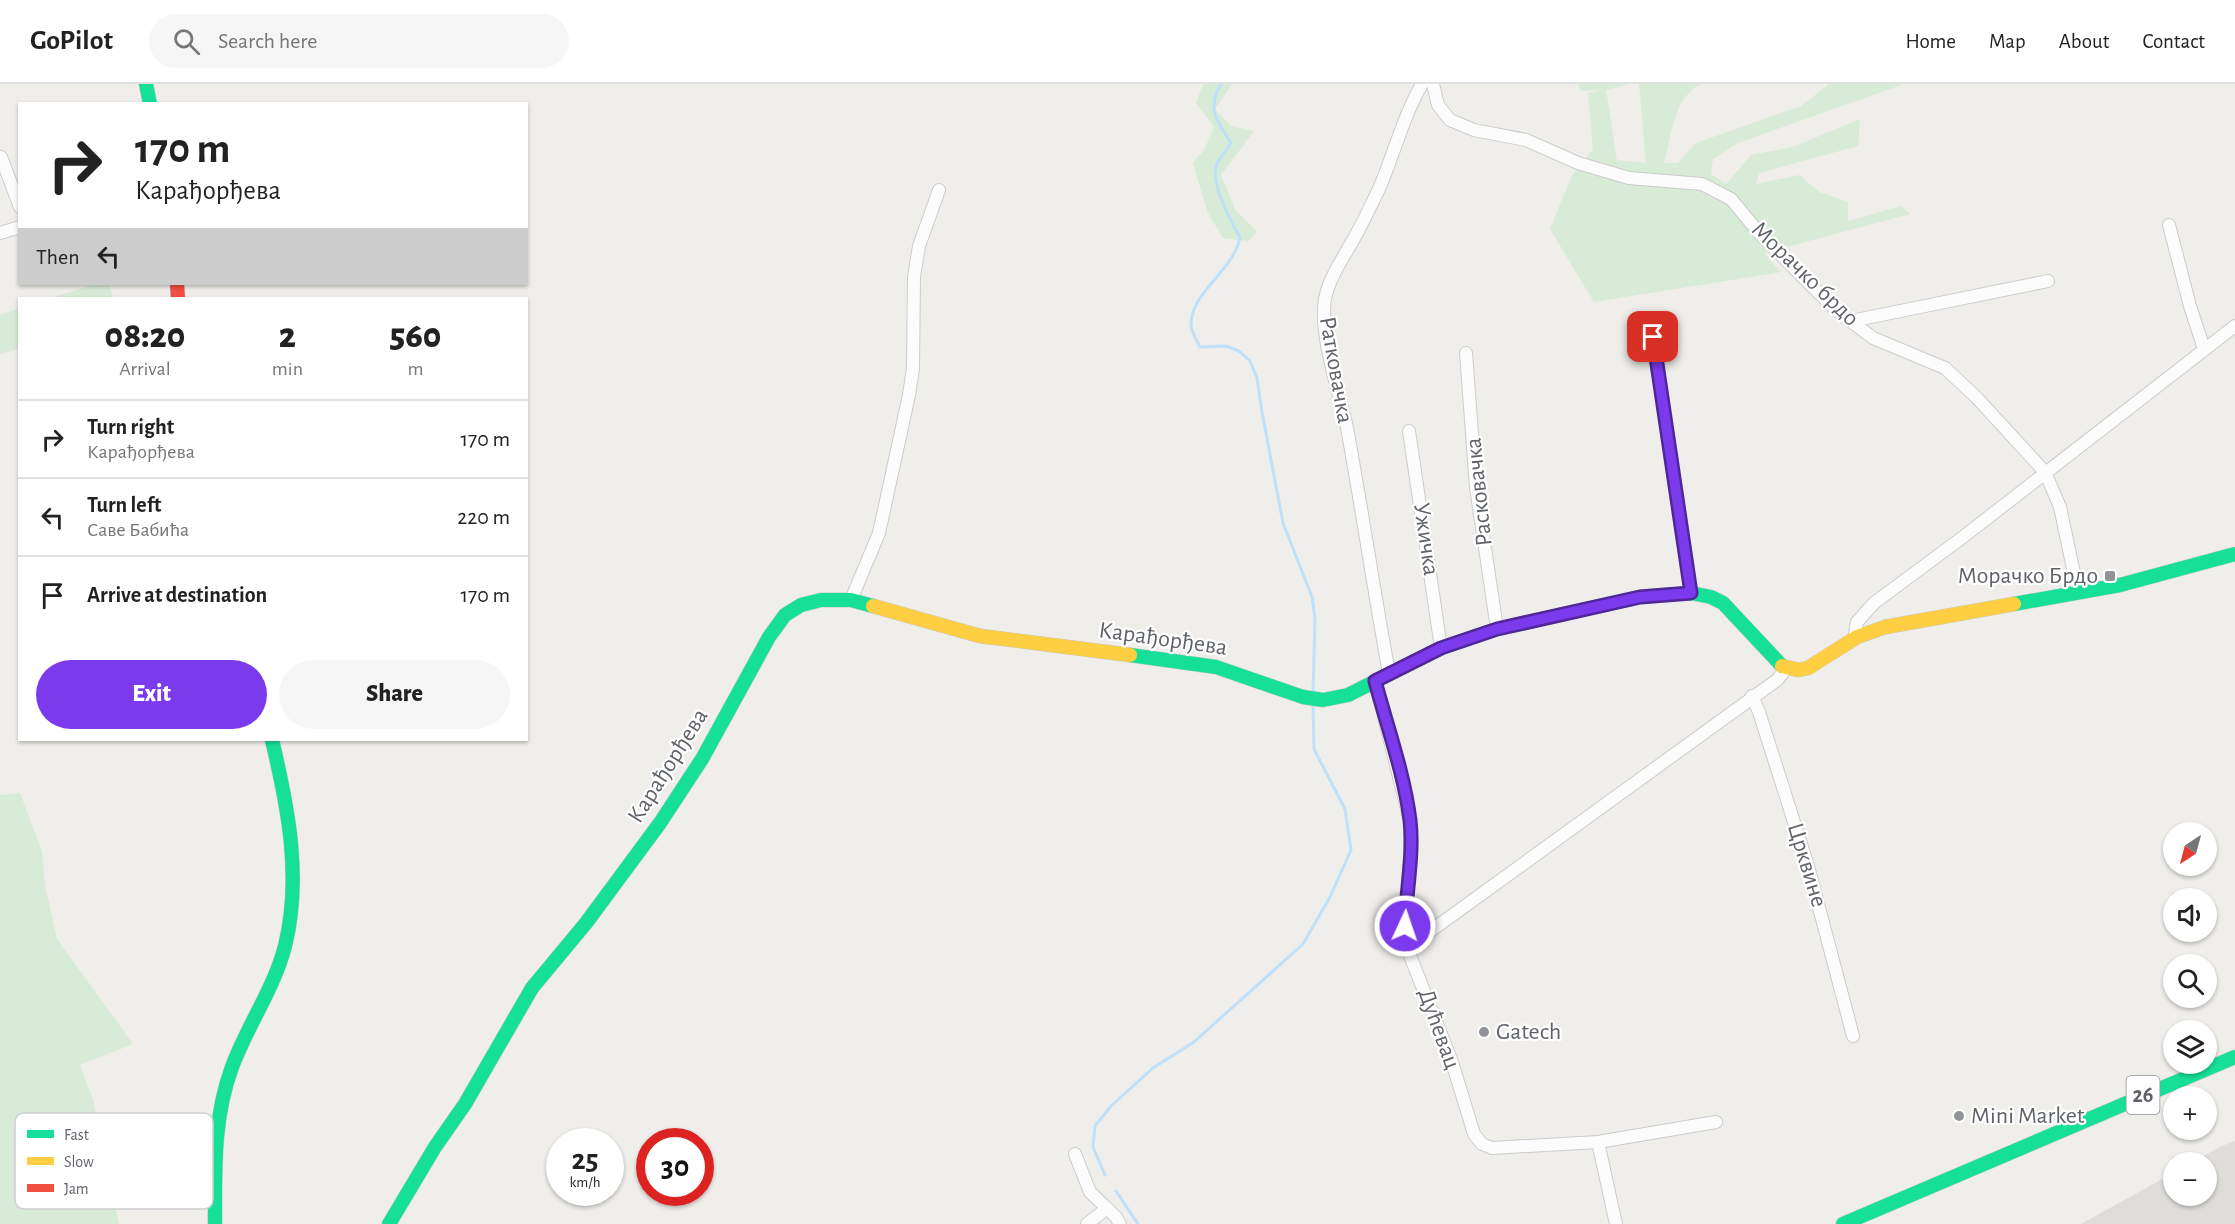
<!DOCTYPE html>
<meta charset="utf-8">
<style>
:root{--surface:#fff;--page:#f6f6f6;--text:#222;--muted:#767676;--line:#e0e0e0;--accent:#7c3aed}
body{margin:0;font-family:"Alegreya Sans",sans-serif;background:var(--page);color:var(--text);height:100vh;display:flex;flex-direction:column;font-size:22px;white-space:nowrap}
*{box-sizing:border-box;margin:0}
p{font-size:20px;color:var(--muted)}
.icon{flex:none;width:33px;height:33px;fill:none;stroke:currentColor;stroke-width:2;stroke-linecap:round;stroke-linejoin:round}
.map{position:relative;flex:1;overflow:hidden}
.details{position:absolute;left:18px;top:213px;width:510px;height:444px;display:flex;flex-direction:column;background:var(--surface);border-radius:0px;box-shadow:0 2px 4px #0004}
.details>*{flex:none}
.top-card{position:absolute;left:18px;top:18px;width:510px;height:183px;border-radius:0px;box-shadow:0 2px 4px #0004;background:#fff;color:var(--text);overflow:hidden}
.needle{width:39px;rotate:216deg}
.fabs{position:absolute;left:2163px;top:738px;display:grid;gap:12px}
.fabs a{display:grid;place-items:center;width:54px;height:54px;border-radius:50%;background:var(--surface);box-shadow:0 2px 4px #0004;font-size:30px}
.speed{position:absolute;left:546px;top:1044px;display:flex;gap:12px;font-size:30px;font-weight:700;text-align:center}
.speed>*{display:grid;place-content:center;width:78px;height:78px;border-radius:50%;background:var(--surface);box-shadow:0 2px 4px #0004;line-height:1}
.speed small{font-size:15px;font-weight:400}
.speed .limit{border:9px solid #d22;background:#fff;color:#111}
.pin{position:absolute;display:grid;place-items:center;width:51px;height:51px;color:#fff;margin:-26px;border-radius:12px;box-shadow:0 3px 9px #0006}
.me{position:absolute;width:66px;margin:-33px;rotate:3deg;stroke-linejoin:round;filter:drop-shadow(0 0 4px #0008)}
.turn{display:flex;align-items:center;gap:21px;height:126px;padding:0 18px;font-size:27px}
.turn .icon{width:78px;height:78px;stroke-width:2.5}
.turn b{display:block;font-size:42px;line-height:51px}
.then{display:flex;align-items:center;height:57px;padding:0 18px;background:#0003;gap:12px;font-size:22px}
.eta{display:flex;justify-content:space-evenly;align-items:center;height:102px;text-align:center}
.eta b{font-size:36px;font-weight:800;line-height:42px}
.button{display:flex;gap:12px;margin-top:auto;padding:12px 18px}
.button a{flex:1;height:69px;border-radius:36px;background:var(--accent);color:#fff;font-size:24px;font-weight:800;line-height:69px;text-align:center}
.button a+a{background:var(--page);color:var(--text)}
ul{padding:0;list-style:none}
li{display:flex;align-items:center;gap:18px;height:78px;padding:0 18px;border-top:2px solid var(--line)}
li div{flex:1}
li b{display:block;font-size:22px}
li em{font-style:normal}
header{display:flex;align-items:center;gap:36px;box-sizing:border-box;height:84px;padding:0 30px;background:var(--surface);border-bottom:2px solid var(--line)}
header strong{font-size:28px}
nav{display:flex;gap:33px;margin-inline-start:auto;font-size:21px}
.search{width:420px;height:54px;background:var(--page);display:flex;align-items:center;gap:15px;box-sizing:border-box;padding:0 21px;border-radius:33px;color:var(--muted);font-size:22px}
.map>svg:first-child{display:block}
.industrial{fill:#dfddda}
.green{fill:#d8ebd6}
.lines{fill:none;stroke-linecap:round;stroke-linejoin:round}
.stream{stroke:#bfe0f9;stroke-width:3}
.street-casing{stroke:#cbcccc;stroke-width:14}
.fast-casing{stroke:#cacacb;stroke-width:15}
.slow-casing{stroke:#cacacb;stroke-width:15}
.jam-casing{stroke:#cacacb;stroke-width:15}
.street{stroke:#fdfcfc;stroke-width:12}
.fast{stroke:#16e098;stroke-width:14}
.slow{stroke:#ffcf43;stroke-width:14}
.jam{stroke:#f24e42;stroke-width:14}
.route-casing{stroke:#51269a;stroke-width:15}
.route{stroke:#7c3aed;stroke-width:10}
.poi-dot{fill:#919496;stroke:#fff;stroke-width:2}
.labels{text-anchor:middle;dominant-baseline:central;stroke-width:4.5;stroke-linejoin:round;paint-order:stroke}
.shield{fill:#fff;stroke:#8f9295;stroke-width:1.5}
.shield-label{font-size:22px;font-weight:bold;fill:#5f6368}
.street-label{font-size:24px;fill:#5f6368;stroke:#fff}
.poi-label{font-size:24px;fill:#5f6368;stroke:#fff;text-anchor:start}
.key{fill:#fff;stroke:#cfd0d2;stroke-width:1.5}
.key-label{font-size:16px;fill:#5f6368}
</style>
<header>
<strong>GoPilot</strong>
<div class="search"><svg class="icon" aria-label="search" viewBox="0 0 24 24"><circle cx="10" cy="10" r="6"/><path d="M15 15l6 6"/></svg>Search here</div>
<nav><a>Home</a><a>Map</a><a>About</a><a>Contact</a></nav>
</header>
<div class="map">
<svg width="2235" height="1140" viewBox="0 0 2235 1140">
<rect width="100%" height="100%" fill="#efeeea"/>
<polygon class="industrial" points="2235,1057 2235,1140 2081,1140 2173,1089 2174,1112 2206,1112 2206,1078 2192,1078 2222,1062"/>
<g class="green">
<polygon points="1203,0 1232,0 1215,25 1231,42 1254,47 1221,91 1236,127 1257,147 1248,157 1223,154 1207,127 1193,79 1204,66 1214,43 1196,19"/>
<path d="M1578,0h52l-24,6 11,70 29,3 -7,-79h63c-29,12 -30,52 -38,79h14l18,-20 105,-37 28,-22h75l-166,59 -25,16 -2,15 15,10 25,-29 42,-8 67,-28 -2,27 -99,27 -3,11 43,-9 20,17 29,10v19l53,-15 9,8 -146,39 17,19 -187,30 -44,-73 22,-54 21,-26 -5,-56 12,-3 -19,1z"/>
<polygon points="96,200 109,200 113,214 50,214"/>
<polygon points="19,224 19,265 0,270 0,231"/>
<polygon points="20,709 42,767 45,801 57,855 133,960 80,981 93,1016 119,1140 0,1140 0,711"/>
</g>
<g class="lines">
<g class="stream">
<path d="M1221,0c-15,26 -4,36 10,59 -4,7 -11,14 -14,21 -8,17 14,58 23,73 -6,34 -50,55 -49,89 1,7 6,15 9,21l26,-1 13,5 11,10 7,17 5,34 21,111 29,74 3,22 -2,75"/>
<polyline points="1105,1091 1093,1063 1095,1042 1111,1022 1153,984 1194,958 1303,860 1330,813 1351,766 1345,725 1314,665 1313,620"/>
<polyline points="1116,1107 1138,1140"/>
</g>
<g class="street-casing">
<g id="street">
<polyline points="1433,0 1438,21 1450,36 1474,46 1526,56 1578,79 1629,94 1702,100 1731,115 1760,150 1837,227 1873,254 1945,284 1977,314 2045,388 2060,423 2078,508"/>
<polyline points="1,73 20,123"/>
<polyline points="2169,141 2190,222 2204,265"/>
<polyline points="0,149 20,143"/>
<polyline points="1851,237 2048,197"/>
<polyline points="1653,253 1691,509"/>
<polyline points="1466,269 1476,403 1497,545"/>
<polyline points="1409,347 1441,564"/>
<polyline points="851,516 879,449 909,311 913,284 914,193 919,162 939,106"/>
<polyline points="1854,554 1857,538 1874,519 1963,453 2235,242"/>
<path d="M1389,589c-15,-81 -27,-164 -42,-245 -8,-37 -28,-94 -22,-129 4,-21 17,-39 27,-57 10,-17 18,-35 27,-53 15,-35 24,-72 43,-105"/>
<polyline points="1375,597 1410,737 1410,775 1405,842 1407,864 1452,978 1474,1050 1482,1060 1492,1064 1598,1058 1716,1038"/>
<polyline points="1752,612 1759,628 1808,782 1853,952"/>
<polyline points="1407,864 1777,596 1786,585"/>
<polyline points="1598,1058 1616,1140"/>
<polyline points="1075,1070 1090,1108 1116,1133 1120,1140"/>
<polyline points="1087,1140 1106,1125"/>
</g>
</g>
<g class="fast-casing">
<g id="fast">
<polyline points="146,0 150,20"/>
<polyline points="2014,520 2120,501 2235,470"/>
<polyline points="1130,571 1216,583 1303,613 1323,616 1348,611 1441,564 1497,545 1640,513 1691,509 1711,513 1723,519 1782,582"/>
<path d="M215,1140c0,-53 -2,-106 17,-157 15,-41 42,-78 53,-121 17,-68 3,-139 -13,-206"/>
<polyline points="389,1140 435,1063 465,1020 532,904 586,839 660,739 702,675 769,553 785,531 801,521 821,516 851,516 873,522"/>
<polyline points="1843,1140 2235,973"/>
</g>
</g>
<g class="slow-casing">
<g id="slow">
<polyline points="873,522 980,552 1130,571"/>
<polyline points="1782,582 1798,586 1808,584 1857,553 1885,543 2014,520"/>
</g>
</g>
<g class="jam-casing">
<polyline id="jam" points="177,200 178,214"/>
</g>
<use href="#street" class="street"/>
<use href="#fast" class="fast"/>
<use href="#slow" class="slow"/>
<use href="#jam" class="jam"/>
</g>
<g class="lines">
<g class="route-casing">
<path id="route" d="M1405,842c1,-35 9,-71 5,-106 -6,-47 -23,-94 -35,-139l66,-33 56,-19 143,-32 51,-4 -38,-256"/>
</g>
<use href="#route" class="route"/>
</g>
<g class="poi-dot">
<rect x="2104" y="486" width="12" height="12" rx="3"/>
<circle cx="1484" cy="948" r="6"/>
<circle cx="1959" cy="1032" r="6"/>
</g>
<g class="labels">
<rect class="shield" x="2126.5" y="992" width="33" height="38" rx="4.5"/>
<g class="shield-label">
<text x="2143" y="1011">26</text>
</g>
<g class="street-label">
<text transform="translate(1805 190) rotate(44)">Морачко брдо</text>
<text transform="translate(1336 286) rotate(80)">Ратковачка</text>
<text transform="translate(1479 408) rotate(-96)">Расковачка</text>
<text transform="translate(1426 455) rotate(82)">Ужичка</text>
<text transform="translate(1163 555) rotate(8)">Карађорђева</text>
<text transform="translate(668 682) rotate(-58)">Карађорђева</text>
<text transform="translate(1807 781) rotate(73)">Црквине</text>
<text transform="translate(1439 945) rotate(70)">Дућевац</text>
</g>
<g class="poi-label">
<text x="2098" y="492" text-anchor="end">Морачко Брдо</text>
<text x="1496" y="948">Gatech</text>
<text x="1971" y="1032">Mini Market</text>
</g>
</g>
<rect x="15" y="1029" width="198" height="96" rx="9" class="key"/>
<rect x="27" y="1046" width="27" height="8" fill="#16e098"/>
<rect x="27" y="1073" width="27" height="8" fill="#ffcf43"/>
<rect x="27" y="1100" width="27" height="8" fill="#f24e42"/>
<g class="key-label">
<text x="64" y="1056">Fast</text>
<text x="64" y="1083">Slow</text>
<text x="64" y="1110">Jam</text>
</g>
</svg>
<div class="fabs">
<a><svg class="needle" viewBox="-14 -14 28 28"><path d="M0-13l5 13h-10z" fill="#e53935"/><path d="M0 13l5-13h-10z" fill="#767676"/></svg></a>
<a><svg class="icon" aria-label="sound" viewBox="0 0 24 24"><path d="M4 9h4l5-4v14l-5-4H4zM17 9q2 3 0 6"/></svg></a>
<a><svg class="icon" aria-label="search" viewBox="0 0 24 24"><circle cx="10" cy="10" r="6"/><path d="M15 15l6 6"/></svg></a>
<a><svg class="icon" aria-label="layers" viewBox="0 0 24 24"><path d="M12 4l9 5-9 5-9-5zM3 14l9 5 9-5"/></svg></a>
<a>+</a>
<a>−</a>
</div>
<div class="speed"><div>25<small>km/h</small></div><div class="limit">30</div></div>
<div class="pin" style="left:1653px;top:253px;background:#d93025"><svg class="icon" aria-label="arrive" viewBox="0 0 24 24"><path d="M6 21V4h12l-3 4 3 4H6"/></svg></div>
<svg class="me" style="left:1405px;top:842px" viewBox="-20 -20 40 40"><circle r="17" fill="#7c3aed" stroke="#fff" stroke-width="3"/><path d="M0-11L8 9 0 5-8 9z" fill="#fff"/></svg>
<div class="top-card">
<div class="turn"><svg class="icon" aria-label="right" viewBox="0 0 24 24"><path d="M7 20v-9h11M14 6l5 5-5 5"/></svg><div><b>170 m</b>Карађорђева</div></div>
<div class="then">Then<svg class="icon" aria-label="left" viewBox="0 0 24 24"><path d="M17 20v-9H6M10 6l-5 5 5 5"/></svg></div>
</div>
<section class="details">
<div class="eta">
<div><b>08:20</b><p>Arrival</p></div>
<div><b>2</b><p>min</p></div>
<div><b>560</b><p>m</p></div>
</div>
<ul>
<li><svg class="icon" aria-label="right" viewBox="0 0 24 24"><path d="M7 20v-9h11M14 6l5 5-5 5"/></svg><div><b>Turn right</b><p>Карађорђева</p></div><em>170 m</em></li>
<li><svg class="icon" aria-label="left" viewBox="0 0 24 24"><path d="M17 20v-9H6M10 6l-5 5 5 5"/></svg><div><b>Turn left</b><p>Саве Бабића</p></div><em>220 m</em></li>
<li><svg class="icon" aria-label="arrive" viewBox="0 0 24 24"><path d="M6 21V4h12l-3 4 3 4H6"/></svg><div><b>Arrive at destination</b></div><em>170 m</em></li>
</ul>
<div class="button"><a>Exit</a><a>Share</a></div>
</section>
</div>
